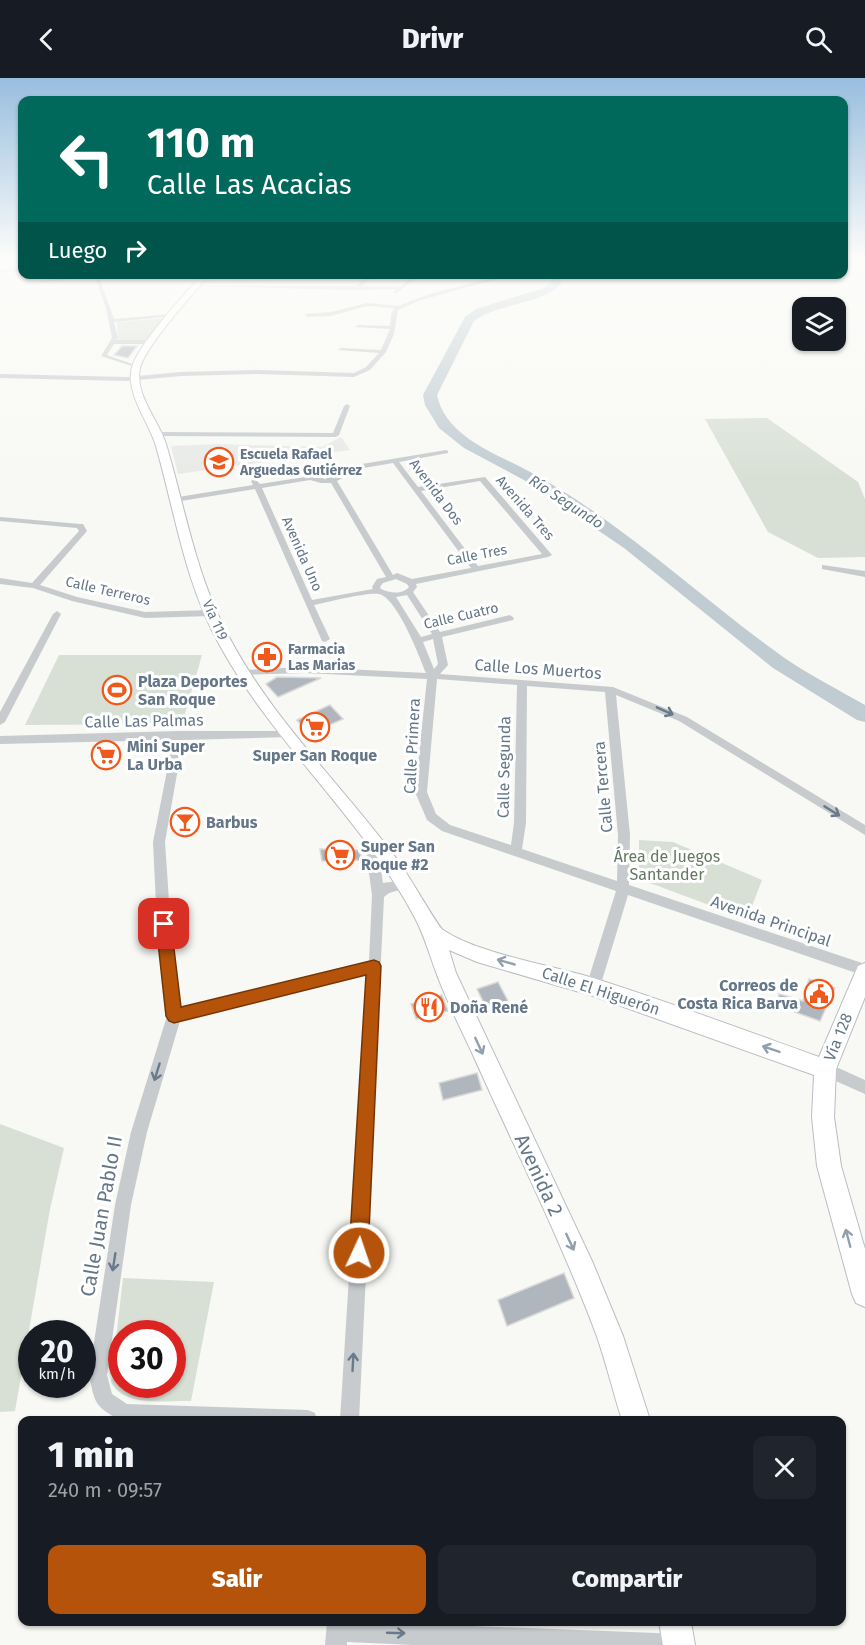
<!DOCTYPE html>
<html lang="es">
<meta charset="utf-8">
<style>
:root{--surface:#171b24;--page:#20242c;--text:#f1f3f6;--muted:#9ea1a6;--accent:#b45309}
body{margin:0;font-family:"Fira Sans",sans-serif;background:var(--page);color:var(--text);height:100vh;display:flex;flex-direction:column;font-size:22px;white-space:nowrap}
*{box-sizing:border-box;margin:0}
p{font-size:20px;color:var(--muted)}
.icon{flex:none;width:33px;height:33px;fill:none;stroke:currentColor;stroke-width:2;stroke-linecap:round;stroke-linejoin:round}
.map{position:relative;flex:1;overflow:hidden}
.sheet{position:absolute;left:18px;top:1338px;width:828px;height:210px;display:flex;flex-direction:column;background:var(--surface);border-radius:12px;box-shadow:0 2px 4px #0004}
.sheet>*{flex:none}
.hud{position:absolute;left:18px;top:18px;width:830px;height:183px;border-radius:12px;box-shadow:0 2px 4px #0004;background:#00695c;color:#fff;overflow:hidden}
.controls{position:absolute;left:792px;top:219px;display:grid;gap:12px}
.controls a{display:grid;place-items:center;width:54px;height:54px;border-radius:12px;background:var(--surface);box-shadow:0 2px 4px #0004;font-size:30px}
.speed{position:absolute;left:18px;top:1242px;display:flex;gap:12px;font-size:30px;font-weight:700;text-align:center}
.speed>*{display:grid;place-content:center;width:78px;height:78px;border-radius:50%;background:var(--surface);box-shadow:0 2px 4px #0004;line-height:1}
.speed small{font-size:15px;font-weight:400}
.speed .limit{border:9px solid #d22;background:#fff;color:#111}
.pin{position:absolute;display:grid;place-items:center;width:51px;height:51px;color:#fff;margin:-26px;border-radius:12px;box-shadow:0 3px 9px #0006}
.me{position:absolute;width:66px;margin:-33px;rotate:3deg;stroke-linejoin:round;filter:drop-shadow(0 0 4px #0008)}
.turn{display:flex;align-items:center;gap:21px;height:126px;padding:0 30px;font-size:27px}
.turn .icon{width:78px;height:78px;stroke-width:2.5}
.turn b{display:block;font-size:42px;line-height:51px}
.then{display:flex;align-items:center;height:57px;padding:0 30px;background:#0003;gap:12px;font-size:22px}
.round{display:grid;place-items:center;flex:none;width:63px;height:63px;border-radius:12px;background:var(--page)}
.head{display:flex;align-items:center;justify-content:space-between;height:102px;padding:0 30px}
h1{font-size:36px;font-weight:800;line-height:45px}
.button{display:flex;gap:12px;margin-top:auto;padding:12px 30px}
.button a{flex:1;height:69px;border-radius:12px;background:var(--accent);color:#fff;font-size:24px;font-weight:800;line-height:69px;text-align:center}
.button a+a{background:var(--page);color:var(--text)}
header{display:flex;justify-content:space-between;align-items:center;height:78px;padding:0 30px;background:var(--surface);font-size:27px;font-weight:800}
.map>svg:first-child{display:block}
.built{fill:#e8eae8}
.green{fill:#d8e0d5;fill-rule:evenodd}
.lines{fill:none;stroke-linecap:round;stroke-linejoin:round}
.river{fill:#c1ccd2;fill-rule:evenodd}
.building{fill:#afb6bd;stroke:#d9d9d7;stroke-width:1.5}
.secondary-casing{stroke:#b9bec3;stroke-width:2}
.street{fill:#c7cbce;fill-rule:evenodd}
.secondary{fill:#fff;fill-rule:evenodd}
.oneway{stroke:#697a8c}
.oneway2{stroke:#929fac}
.route{fill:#b45309;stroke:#753606;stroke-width:1.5}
.labels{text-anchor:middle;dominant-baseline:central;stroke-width:6;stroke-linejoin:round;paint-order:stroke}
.far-poi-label{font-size:14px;font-weight:bold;fill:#647688;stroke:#fff;text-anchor:start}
.far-street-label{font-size:14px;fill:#647688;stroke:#fff}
.far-water-label{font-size:15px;font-style:italic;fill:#607884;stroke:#fff}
.street-label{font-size:16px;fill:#647688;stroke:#fff}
.poi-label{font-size:16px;font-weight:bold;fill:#647688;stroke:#fff;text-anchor:start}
.park-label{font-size:16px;fill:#647a60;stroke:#fff}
.near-street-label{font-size:20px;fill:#647688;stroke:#fff}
</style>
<header><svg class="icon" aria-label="back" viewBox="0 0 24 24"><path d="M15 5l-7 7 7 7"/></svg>Drivr<svg class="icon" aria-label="search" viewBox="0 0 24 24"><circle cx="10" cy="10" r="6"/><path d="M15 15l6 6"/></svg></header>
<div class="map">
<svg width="865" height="1567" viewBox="0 0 865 1567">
<rect width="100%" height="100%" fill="#f8f8f4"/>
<polygon class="built" points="341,359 350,372 178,396 171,368 216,366 322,369"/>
<g class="green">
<polygon points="167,240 149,263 118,263 117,244"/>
<polygon points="767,340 858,404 865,421 865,479 818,480 768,454 705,341"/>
<polygon points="59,577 202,577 182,646 25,647"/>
<polygon points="639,762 673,764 762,802 747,841 639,801"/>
<polygon points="0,1046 64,1070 50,1131 15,1333 0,1334"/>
<path d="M123,1200l91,4 -23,119c-24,-1 -67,7 -80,-19zM122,1256h50v50h-50z"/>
</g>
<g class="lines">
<path class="river" d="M550,196h10l1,10c-20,21 -63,19 -87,37l-37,74c9,43 61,59 95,78 93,51 168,125 254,186 25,17 53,31 79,46v17l-8,-2 -84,-52 -149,-120 -100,-68 -60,-32 -25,-20 -14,-23 -2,-10 42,-78 11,-8 68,-21 7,-5z"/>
</g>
<g class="building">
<polygon points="122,268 137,268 128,280 114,277"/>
<polygon points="277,599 321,600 278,619 266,606"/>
<polygon points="330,627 343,641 309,656 297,642"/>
<polygon points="320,771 358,772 363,782 322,783"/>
<polygon points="809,901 835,910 820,943 778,928 779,916 803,923"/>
<polygon points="498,904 508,923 487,931 477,911"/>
<polygon points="442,917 448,933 416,941 411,926"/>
<polygon points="477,995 482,1012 443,1022 439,1005"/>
<polygon points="564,1195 574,1220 507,1248 498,1222"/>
</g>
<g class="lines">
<g class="secondary-casing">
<g id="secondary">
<path d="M203,196h7c-17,20 -64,71 -70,94 -6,26 19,53 26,76 18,60 28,122 56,179 43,90 118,159 177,239 8,10 39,65 44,68 36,24 107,35 150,48 76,24 151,52 226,79l39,-91 7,-3v34l-29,72 -2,48 7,49 24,83v58l-9,-4 -4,-9 -35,-128 -5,-49 2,-42 -221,-79 -116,-34 -28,-12 7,23 136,288 31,75 27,84h-28c-9,-28 -16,-58 -26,-86 -36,-96 -82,-187 -123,-279 -13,-28 -27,-55 -37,-83 -7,-19 -12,-37 -21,-54 -52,-99 -142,-175 -196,-274 -34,-61 -44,-131 -63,-198 -7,-24 -31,-53 -24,-79 6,-22 53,-74 71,-93z"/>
<polygon points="659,1544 691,1544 695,1567 663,1567"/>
</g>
</g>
<g class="street">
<rect x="0" y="180" width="22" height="2"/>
<polygon points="22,191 22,193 0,194 0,192"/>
<polygon points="88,196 98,196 114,241 172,236 175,238 114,244 118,260 116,262 153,262 156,264 153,266 114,266 107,277 138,288 138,290 101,278 112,260 106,230 95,199 42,204 40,203"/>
<polygon points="371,196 377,196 361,208 400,209 416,196 422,196 396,215 394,214 396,211 354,212 194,208 355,208"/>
<polygon points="506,196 514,196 418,223 398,232 394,256 386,274 370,292 354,299 258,296 181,298 127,303 0,300 0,296 127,299 181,294 258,292 354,295 366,289 379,275 338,272 341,270 381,272 390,251 355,249 358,247 390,248 391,237 394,230 367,228 331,238 307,239 305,236 331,234 367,225 398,228 430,216"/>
<polygon points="347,326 350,328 339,357 336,359 159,358 156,356 159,354 333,355 344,328"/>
<path d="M446,372l2,1v2l-49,9 19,25 67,-10 67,78 -4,2 -132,27 1,3 -4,5 27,40 70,-17 4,3 -1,2 -71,17 6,28 -8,9 173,13 74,30 178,108v10l-186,-114 -63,-26 14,140 -1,50 236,79v12l-237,-81 -28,92 -2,4 -5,2 -5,-2 -2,-4 30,-96 -174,-60 -15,-11 -12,-28 12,-113 -122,-6 -64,2v-4l3,-1 61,-3 121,6c-7,-18 -29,-75 -47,-79 -12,-2 -51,8 -65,11l16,34 -5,3 -3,-1 -67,-152 -80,13h-3v-4l81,-13 -2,-4 4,-2 5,5 45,-7 -2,-2 7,-9 17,-4 17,5zM393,385l78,105 -59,11 -15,-6 -4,2 -56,-94 9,-5v-5zM327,388l11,2 1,5 -14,6 -14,-5 4,-5zM310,402l11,3h10l55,94 -9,2 -5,8 1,2 -61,11 -50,-112zM480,403l62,73 -64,12 -57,-75zM396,501l11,5 2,3c-7,8 -19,6 -28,2l-1,-2 3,-4zM407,517l25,39 -11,3 -25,-40zM433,561l5,25 -4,5 -11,-27zM437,601l80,6 -3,138 -3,22 -61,-20 -14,-11 -9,-22zM527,608l78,6 13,143 -1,46 -95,-32 4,-26z"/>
<polygon points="0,439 80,446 83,446 87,453 40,507 77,519 145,534 211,532 215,535 211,538 145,540 72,523 33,510 0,506 0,500 32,505 79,453 77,450 0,443"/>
<polygon points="822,487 865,493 865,499 822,491"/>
<polygon points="57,533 61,536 5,644 0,647 0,634 53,536"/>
<path d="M179,653h110l5,3 -5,3 -106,3 -18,102 7,103 8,63 189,-46 3,-67 -8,-58 2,-3 4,-1 6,4 7,46 22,-3 4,2 2,3 -2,3c-9,4 -17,1 -25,9l-25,523h-19l28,-447 -188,48 -33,111 -16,73 -24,170 5,19 15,10 181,6 7,3 2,7h-197c-26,-14 -25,-17 -31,-45l26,-170 16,-73 36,-116 -9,-71 -5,-103 20,-102 -173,4v-8z"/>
<polygon points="825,984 865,1002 865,1016 820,996 818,991 820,986"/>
<polygon points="327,1544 370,1544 682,1556 690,1559 693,1567 414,1567 347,1564 347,1567 325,1567"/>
</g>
<use href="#secondary" class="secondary"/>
</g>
<defs><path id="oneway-shaft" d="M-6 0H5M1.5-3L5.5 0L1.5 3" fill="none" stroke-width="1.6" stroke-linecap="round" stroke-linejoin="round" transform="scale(1.5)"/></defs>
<g class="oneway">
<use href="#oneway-shaft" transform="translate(665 633) rotate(24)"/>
<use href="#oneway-shaft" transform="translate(832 733) rotate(32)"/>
<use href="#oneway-shaft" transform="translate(157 994) rotate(107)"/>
<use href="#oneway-shaft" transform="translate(114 1184) rotate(99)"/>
<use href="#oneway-shaft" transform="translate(353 1284) rotate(-87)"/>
<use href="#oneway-shaft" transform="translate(396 1555) rotate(2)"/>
</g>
<g class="oneway2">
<use href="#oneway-shaft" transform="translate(506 884) rotate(-164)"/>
<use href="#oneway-shaft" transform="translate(479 968) rotate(65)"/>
<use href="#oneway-shaft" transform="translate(771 971) rotate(-161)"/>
<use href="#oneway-shaft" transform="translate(848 1160) rotate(-105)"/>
<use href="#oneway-shaft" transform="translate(570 1164) rotate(65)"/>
</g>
<linearGradient id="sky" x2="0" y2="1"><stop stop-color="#98bedf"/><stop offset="0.45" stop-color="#fcfcfa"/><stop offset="1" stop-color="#fcfcfa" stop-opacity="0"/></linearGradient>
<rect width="865" height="400" fill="url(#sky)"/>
<polygon class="route" points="164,840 169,842 171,846 181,929 374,882 379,884 381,888 368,1175 366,1182 359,1185 352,1182 349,1175 366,897 174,945 169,943 166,938 156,846 158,842"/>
<defs>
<g id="school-ring" transform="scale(1.5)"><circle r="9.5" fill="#fff" stroke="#f1581b" stroke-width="1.5"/><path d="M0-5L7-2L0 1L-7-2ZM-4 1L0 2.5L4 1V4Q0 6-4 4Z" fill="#f1581b"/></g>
<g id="pharmacy-ring" transform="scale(1.5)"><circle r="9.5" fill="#fff" stroke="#f1581b" stroke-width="1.5"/><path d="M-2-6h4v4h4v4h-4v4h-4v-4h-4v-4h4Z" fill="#f1581b"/></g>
<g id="stadium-ring" transform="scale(1.5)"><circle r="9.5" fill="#fff" stroke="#f1581b" stroke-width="1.5"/><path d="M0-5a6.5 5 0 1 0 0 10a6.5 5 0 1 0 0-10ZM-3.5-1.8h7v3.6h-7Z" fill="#f1581b"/></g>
<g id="supermarket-ring" transform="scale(1.5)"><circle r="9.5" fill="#fff" stroke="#f1581b" stroke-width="1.5"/><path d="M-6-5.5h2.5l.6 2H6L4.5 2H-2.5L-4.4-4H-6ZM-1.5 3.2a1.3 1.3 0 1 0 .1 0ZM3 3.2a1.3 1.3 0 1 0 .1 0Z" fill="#f1581b"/></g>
<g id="bar-ring" transform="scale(1.5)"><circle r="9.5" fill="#fff" stroke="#f1581b" stroke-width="1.5"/><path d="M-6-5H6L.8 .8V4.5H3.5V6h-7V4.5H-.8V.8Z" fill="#f1581b"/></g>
<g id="civic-ring" transform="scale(1.5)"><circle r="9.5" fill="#fff" stroke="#f1581b" stroke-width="1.5"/><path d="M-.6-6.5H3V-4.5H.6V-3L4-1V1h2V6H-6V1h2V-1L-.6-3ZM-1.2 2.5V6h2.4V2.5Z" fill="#f1581b"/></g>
<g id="restaurant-ring" transform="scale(1.5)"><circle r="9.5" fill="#fff" stroke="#f1581b" stroke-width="1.5"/><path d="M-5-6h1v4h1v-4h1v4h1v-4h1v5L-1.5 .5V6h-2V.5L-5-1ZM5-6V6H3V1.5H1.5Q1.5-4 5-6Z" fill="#f1581b"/></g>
</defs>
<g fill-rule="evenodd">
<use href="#school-ring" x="219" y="384"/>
<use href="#pharmacy-ring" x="267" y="579"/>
<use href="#stadium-ring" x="117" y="612"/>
<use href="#supermarket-ring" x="315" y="649"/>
<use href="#supermarket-ring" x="106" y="677"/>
<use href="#bar-ring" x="185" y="744"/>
<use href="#supermarket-ring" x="340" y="777"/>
<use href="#civic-ring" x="819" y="916"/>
<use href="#restaurant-ring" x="429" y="929"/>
</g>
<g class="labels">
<g class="far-poi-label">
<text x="240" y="376">Escuela Rafael<tspan x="240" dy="16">Arguedas Gutiérrez</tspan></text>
<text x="288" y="571">Farmacia<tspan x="288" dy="16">Las Marias</tspan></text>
</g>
<g class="far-street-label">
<text transform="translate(436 414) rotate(53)">Avenida Dos</text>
<text transform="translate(525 430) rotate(49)">Avenida Tres</text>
<text transform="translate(302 476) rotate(66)">Avenida Uno</text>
<text transform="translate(477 477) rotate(-11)">Calle Tres</text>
<text transform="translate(108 513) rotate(13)">Calle Terreros</text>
<text transform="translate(461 538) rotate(-13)">Calle Cuatro</text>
<text transform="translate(215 542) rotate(66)">Vía 119</text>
</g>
<g class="far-water-label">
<text transform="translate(566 424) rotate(33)">Río Segundo</text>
</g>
<g class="street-label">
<text transform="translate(538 591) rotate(4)">Calle Los Muertos</text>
<text transform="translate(144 643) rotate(-1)">Calle Las Palmas</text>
<text transform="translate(412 668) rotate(-87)">Calle Primera</text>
<text transform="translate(504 689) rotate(-89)">Calle Segunda</text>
<text transform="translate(603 709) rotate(-95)">Calle Tercera</text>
<text transform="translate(771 843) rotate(19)">Avenida Principal</text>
<text transform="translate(601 913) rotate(18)">Calle El Higuerón</text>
<text transform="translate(838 959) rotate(-68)">Vía 128</text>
</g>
<g class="poi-label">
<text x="138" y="603">Plaza Deportes<tspan x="138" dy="18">San Roque</tspan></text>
<text x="127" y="668">Mini Super<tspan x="127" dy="18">La Urba</tspan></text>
<text x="315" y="677" text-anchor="middle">Super San Roque</text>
<text x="206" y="744">Barbus</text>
<text x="361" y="768">Super San<tspan x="361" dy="18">Roque #2</tspan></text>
<text x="798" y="907" text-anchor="end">Correos de<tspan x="798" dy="18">Costa Rica Barva</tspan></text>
<text x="450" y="929">Doña René</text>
</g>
<g class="park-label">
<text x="667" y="778">Área de Juegos<tspan x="667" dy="18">Santander</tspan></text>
</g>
<g class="near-street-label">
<text transform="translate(539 1097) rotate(65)">Avenida 2</text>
<text transform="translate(101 1138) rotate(-80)">Calle Juan Pablo II</text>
</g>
</g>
</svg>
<div class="controls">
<a><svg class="icon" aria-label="layers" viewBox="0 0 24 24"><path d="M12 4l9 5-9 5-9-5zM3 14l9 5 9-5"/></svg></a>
</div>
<div class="speed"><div>20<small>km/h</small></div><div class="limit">30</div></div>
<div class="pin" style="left:164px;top:846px;background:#d93025"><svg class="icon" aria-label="arrive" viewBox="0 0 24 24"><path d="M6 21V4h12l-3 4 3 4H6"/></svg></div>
<svg class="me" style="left:359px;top:1175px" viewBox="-20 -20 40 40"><circle r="17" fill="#b45309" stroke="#fff" stroke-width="3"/><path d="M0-11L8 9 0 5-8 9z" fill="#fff"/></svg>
<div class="hud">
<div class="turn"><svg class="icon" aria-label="left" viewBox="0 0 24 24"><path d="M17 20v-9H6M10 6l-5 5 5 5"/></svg><div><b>110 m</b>Calle Las Acacias</div></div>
<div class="then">Luego<svg class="icon" aria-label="right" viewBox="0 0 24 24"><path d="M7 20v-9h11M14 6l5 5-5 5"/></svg></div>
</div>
<section class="sheet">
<div class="head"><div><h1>1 min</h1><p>240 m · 09:57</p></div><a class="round"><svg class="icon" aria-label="close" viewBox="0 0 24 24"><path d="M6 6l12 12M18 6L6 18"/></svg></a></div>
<div class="button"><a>Salir</a><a>Compartir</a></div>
</section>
</div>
